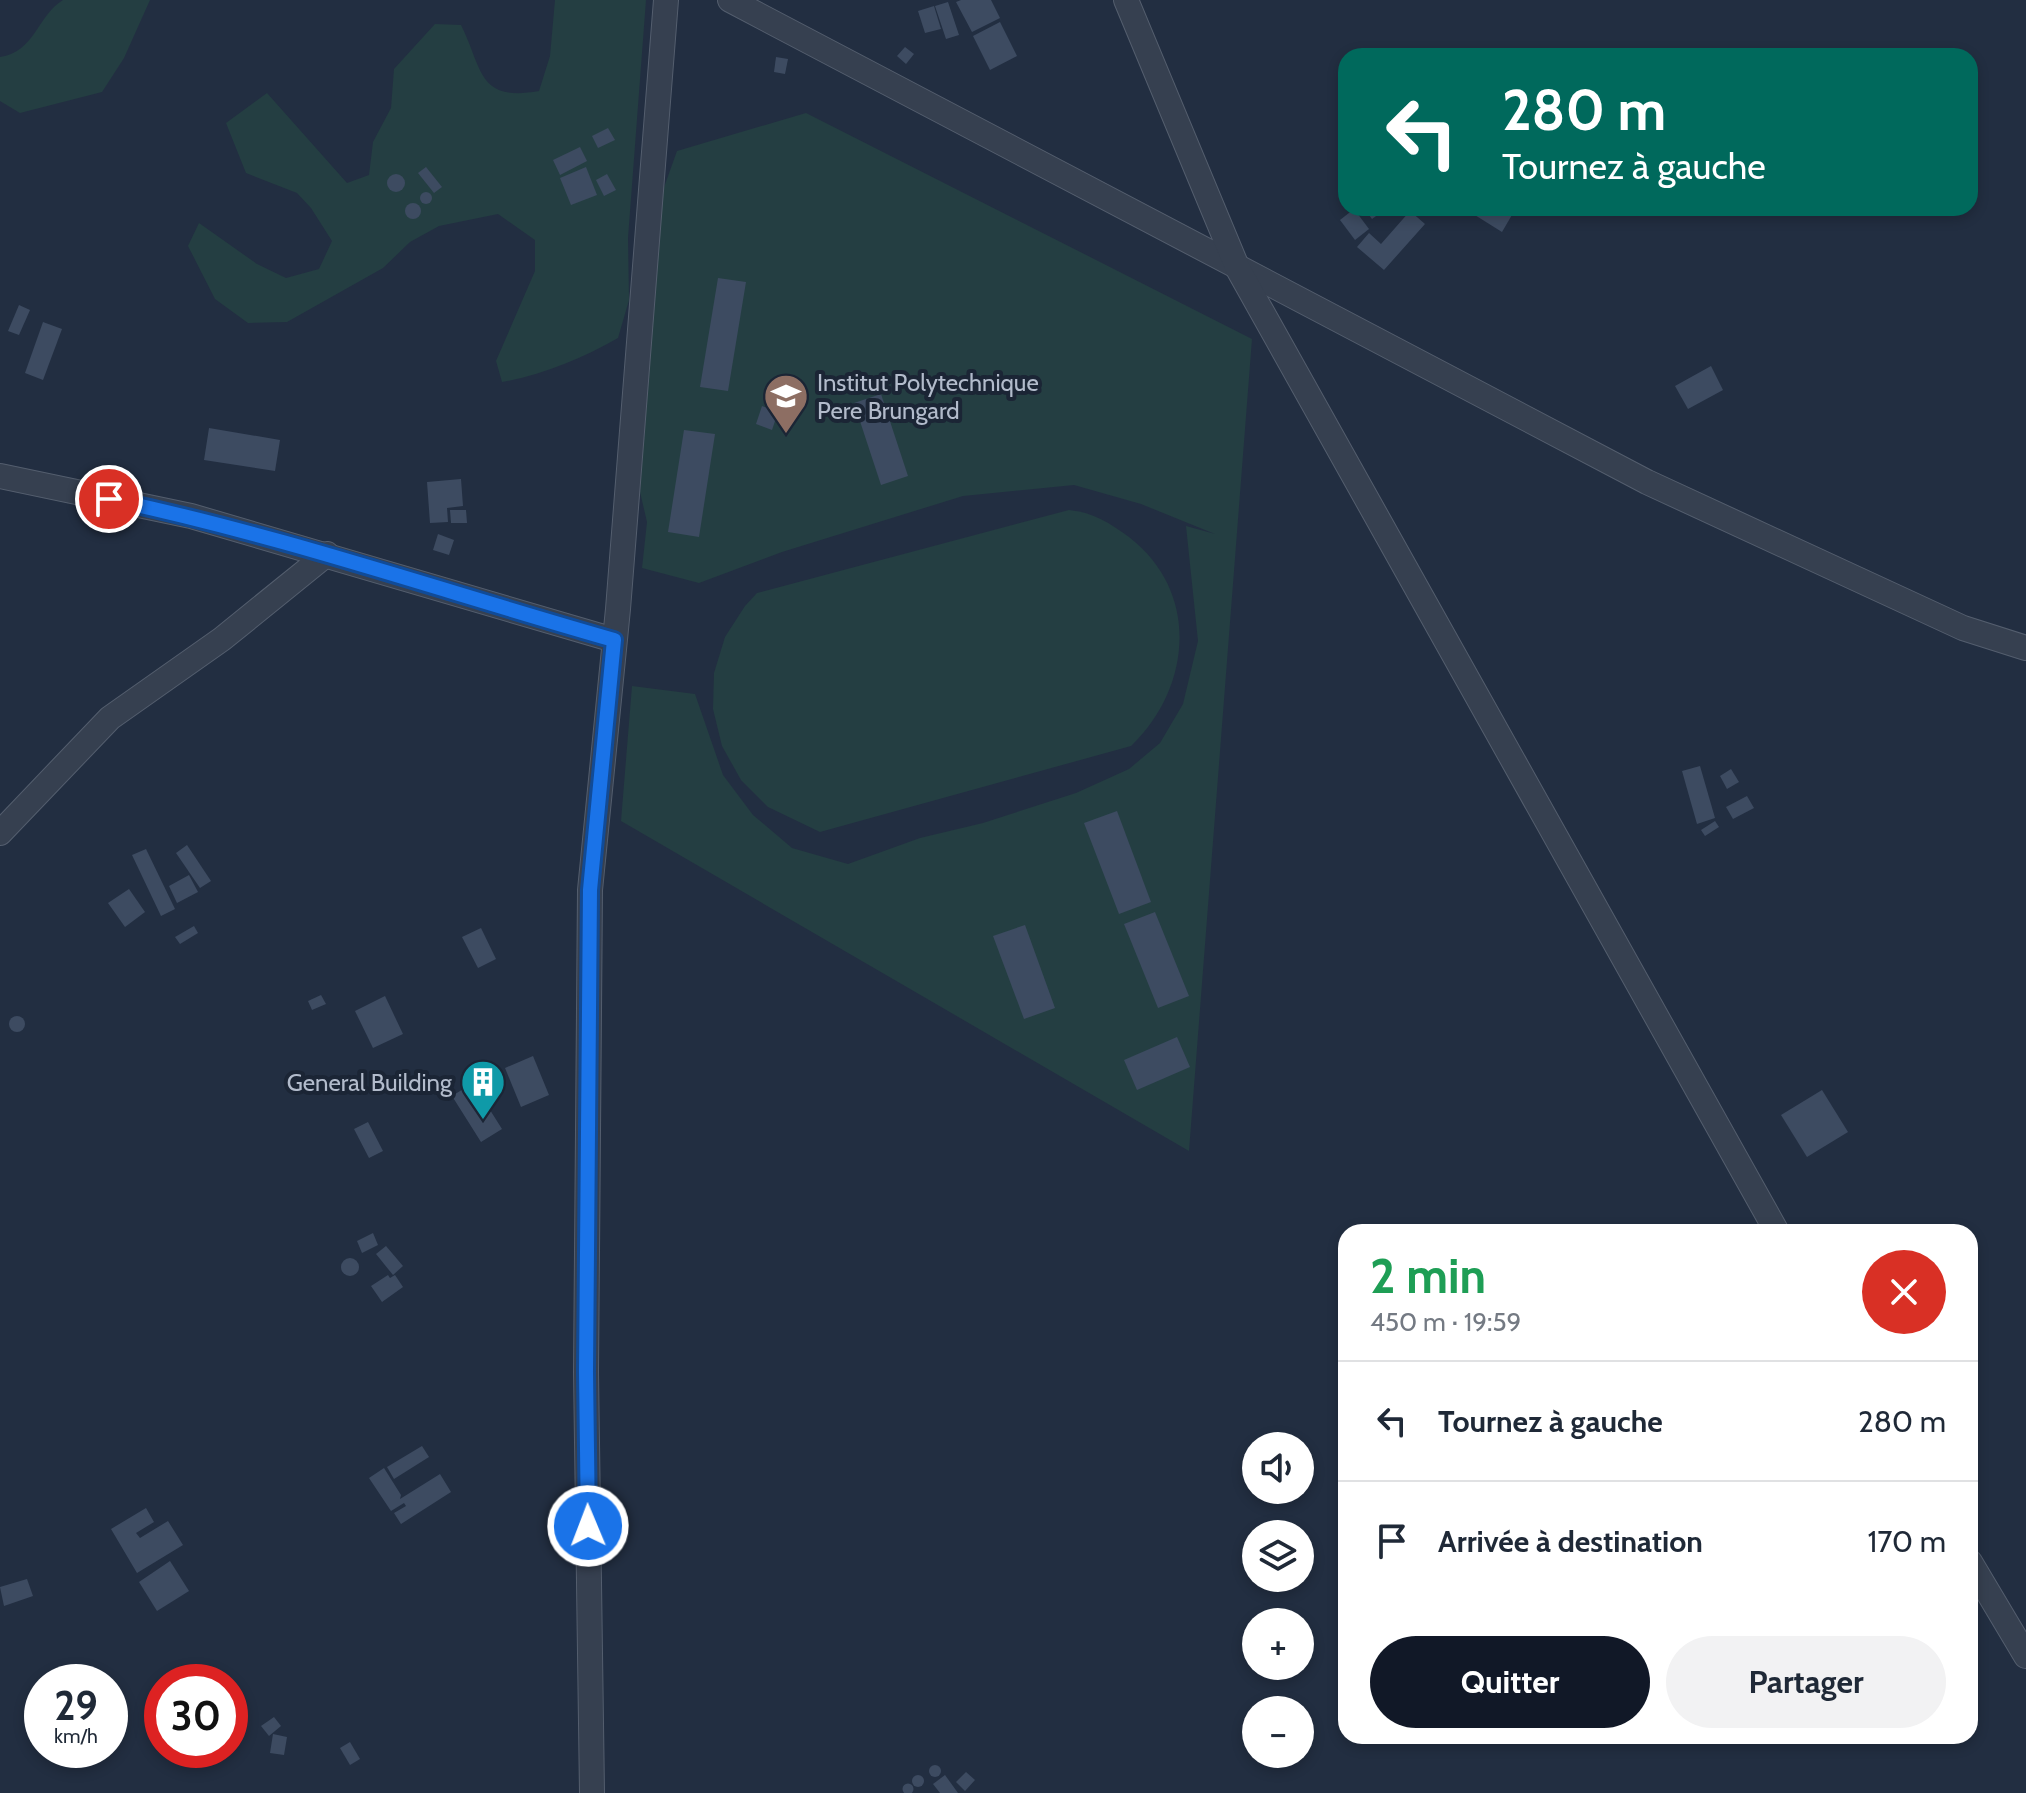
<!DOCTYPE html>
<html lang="fr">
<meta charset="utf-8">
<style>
:root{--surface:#fff;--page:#f2f2f3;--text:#1f2937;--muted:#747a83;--line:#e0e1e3;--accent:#111827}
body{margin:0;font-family:Cabin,sans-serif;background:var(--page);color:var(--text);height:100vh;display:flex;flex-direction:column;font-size:30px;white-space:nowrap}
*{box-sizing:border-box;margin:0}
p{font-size:26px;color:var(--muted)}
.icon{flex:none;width:44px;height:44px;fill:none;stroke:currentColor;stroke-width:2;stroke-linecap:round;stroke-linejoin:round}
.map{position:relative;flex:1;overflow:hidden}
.drawer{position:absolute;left:1338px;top:1224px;width:640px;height:520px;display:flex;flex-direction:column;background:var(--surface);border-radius:24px;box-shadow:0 4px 12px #0003}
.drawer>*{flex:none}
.hud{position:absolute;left:1338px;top:48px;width:640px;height:168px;border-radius:24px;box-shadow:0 4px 12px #0003;background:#00695c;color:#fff;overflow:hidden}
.tools{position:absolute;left:1242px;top:1432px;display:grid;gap:16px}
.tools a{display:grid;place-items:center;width:72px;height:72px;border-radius:50%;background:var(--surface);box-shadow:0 4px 12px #0003;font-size:40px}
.speed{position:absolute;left:24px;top:1664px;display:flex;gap:16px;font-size:40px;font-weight:700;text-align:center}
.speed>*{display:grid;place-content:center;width:104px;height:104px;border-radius:50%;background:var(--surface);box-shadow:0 4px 12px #0003;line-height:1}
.speed small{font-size:20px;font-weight:400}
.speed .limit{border:12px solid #d22;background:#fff;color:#111}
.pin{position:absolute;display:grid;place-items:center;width:68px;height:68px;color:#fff;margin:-34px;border:4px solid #fff;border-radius:50%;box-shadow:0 2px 8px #0007}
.me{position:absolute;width:88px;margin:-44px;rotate:359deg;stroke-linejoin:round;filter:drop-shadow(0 0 6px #0008)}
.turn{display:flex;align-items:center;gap:28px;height:168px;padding:0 32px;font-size:36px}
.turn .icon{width:104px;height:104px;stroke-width:2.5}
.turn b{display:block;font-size:56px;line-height:68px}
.round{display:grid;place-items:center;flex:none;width:84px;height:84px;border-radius:42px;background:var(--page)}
.headline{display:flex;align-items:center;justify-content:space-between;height:136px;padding:0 32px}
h1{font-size:48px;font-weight:800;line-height:60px;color:#1e9e55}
.action{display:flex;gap:16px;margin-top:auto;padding:16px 32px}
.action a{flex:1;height:92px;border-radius:48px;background:var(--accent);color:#fff;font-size:32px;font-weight:800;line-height:92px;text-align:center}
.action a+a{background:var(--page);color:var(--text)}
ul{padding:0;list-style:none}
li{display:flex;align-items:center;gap:24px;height:120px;padding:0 32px;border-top:2px solid var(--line)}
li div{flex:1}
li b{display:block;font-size:30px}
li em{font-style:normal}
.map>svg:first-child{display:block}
.green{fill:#243e42}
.building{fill:#3d4b61}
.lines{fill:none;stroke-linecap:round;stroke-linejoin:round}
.minor-casing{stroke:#545e6e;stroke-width:26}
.minor{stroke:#364050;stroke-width:24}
.route-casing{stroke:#114b97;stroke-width:20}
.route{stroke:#1a73e8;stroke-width:14}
.labels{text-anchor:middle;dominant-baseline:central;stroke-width:8;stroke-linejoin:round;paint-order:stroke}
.poi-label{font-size:24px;fill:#b2bbcb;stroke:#1b2535;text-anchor:start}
</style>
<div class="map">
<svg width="2026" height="1793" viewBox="0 0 2026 1793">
<rect width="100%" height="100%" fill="#222e41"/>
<g class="green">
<path d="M63,0h87l-26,58 -22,34 -82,21 -20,-12v-44c35,-5 37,-41 63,-57z"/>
<path d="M555,0h91l-18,238 1,62 -11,38c-35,20 -76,37 -116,44l-6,-21 39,-90v-31l-37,-26 -59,12 -29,16 -27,26 -96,54 -39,1 -33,-24 -27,-53 11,-23 58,41 29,14 33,-9 13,-28 -21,-33 -14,-15 -51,-20 -20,-50 41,-30 80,90 22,-8 4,-33 18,-34 3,-39 41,-45 26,1c22,44 16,77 78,66l11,-35z"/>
<polygon points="806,113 1252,339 1189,1151 621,821 632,686 695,694 723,775 753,815 792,848 848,864 920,838 983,823 1076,793 1129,769 1160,743 1183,704 1198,641 1186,526 1215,534 1141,504 1074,485 963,496 782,552 699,583 642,568 647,522 640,492 662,193 677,151"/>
<path d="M1069,510c23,2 41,13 60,27 71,55 63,150 2,209l-311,86 -52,-25 -27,-27 -19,-34 -9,-37 1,-36 11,-36 20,-31 12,-13z"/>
</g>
<g class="building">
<polygon points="961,0 991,0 1000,18 972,32 956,2"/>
<polygon points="948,2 959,35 946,39 935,6"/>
<polygon points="934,6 941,29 925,33 918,11"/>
<polygon points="1000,22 1017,56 990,70 973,36"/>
<polygon points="905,47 914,54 906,64 897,56"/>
<polygon points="776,57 788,59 785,74 774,72"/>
<polygon points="608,128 615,140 598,148 592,136"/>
<polygon points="580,147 587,161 560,175 553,160"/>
<polygon points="426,167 442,187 434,193 418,173"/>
<polygon points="586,167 597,195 571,205 560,178"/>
<polygon points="607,174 616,190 604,196 596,180"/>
<circle cx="396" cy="183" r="9"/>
<circle cx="426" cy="198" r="6"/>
<circle cx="413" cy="211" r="8"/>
<polygon points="1364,208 1387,208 1372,219"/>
<polygon points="1472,208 1516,208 1502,232 1470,212"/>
<polygon points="1354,209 1369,229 1355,240 1340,220"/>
<polygon points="1410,211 1425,224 1384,270 1357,247 1369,233 1381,244"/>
<polygon points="718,278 746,282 728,391 700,387"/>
<polygon points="19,305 30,310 19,335 8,331"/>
<polygon points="43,322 62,329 43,380 25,373"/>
<polygon points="1711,366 1723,390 1688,409 1675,386"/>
<polygon points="881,394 908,476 881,485 854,403"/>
<polygon points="762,406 778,412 772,430 756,424"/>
<polygon points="209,428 280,440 275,471 204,460"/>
<polygon points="684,430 715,434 699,537 668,532"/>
<polygon points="461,479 463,506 447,508 448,522 430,523 427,482"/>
<polygon points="450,510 466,510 467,523 451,523"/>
<polygon points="438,534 454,540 449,555 433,550"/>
<polygon points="1700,766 1715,818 1697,824 1682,771"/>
<polygon points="1731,769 1739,782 1727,789 1720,776"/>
<polygon points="1747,796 1754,808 1733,819 1726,807"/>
<polygon points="1117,811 1151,902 1119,914 1084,823"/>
<polygon points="1715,821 1719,827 1705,836 1701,830"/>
<polygon points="187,845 211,881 200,888 176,853"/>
<polygon points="146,849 175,909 161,916 132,855"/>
<polygon points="189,875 198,892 177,903 169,886"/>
<polygon points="129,889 145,912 125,927 108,903"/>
<polygon points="1155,912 1189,996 1158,1008 1124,924"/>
<polygon points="1025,925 1055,1008 1024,1019 993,936"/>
<polygon points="194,926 198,933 180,944 175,937"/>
<polygon points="481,928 496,959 478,968 462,937"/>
<polygon points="321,995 326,1004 312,1010 308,1001"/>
<polygon points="385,996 403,1034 373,1048 355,1011"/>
<circle cx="17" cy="1024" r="8"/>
<polygon points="1177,1037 1190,1067 1137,1090 1124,1060"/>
<polygon points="533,1056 549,1095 521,1107 505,1068"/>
<polygon points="468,1086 485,1113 490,1110 502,1129 481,1142 452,1096"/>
<polygon points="1822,1090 1848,1132 1807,1157 1781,1115"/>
<polygon points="368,1122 383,1151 369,1158 354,1129"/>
<polygon points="373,1233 378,1245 362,1253 357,1241"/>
<polygon points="386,1246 403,1266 393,1275 376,1254"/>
<circle cx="350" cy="1267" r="9"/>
<polygon points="388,1275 390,1278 395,1275 403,1287 382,1302 371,1286"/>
<polygon points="422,1446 429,1457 394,1479 387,1467"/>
<polygon points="384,1468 401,1495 400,1499 440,1474 451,1492 401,1524 394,1513 406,1506 404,1503 391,1511 369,1478"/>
<polygon points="146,1508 154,1522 136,1533 140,1538 168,1521 183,1545 137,1573 111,1529"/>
<polygon points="170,1561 189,1591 157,1611 139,1582"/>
<polygon points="27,1579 33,1596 4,1606 0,1587"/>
<polygon points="205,1671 211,1680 209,1682 188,1682"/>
<polygon points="92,1674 98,1675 103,1682 83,1682"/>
<polygon points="274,1717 281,1726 269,1736 261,1726"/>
<polygon points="273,1734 287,1737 284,1755 270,1753"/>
<polygon points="350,1742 360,1759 350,1765 340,1748"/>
<circle cx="935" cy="1771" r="6"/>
<polygon points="966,1772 975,1780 965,1791 956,1782"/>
<circle cx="918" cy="1781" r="6"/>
<polygon points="945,1775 958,1793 940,1793 933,1784"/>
<circle cx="908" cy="1789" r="5.5"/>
</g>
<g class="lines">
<g class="minor-casing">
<g id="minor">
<polyline points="730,0 1647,482 1963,628 2026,648"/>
<polyline points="1126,0 1238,269 1777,1232"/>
<polyline points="0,476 191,516 614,640"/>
<polyline points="0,833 110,718 222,639 327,554"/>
<polyline points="1970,1562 2026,1656"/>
<polyline points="592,1793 586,1372 590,890 618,609 666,0"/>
</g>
</g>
<use href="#minor" class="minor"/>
</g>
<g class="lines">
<g class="route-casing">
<path id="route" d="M109,499c171,36 336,93 505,141l-24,250 -4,482 2,154"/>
</g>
<use href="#route" class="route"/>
</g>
<defs>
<g id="school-pin" transform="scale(2.3)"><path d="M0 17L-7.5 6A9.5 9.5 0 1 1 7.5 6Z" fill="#8d6e63" stroke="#1b2535"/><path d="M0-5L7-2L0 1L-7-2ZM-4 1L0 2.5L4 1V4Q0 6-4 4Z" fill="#fff"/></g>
<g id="building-pin" transform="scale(2.3)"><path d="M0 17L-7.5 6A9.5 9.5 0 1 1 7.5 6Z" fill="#0f9aa8" stroke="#1b2535"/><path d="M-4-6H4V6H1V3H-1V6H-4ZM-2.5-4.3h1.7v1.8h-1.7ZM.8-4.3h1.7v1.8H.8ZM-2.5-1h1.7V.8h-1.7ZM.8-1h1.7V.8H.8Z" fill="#fff"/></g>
</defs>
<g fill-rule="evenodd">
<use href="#school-pin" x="786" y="396"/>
<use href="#building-pin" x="483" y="1082"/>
</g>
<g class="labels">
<g class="poi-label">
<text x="817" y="382">Institut Polytechnique<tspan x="817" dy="28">Pere Brungard</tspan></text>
<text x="452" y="1082" text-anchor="end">General Building</text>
</g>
</g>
</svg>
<div class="tools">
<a><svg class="icon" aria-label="sound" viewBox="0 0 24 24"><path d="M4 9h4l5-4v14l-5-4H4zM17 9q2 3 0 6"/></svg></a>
<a><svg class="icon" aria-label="layers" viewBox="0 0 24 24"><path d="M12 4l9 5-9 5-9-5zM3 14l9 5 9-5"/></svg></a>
<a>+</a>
<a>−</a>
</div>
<div class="speed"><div>29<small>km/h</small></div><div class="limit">30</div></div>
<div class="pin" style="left:109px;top:499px;background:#d93025"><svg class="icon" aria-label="arrive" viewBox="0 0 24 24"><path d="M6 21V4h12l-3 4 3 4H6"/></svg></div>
<svg class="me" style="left:588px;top:1526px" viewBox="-20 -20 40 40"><circle r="17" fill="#1a73e8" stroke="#fff" stroke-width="3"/><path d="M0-11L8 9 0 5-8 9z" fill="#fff"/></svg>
<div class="hud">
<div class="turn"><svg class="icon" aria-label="left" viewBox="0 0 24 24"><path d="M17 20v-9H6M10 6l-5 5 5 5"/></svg><div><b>280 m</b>Tournez à gauche</div></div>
</div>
<section class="drawer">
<div class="headline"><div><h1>2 min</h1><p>450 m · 19:59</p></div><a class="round" style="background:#d93025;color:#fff"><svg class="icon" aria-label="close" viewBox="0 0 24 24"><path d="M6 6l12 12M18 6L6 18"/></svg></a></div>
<ul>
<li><svg class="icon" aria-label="left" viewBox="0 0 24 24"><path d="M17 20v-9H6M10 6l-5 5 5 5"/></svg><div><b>Tournez à gauche</b></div><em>280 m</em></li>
<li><svg class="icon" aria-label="arrive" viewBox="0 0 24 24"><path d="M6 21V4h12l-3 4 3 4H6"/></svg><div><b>Arrivée à destination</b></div><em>170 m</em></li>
</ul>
<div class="action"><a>Quitter</a><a>Partager</a></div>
</section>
</div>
